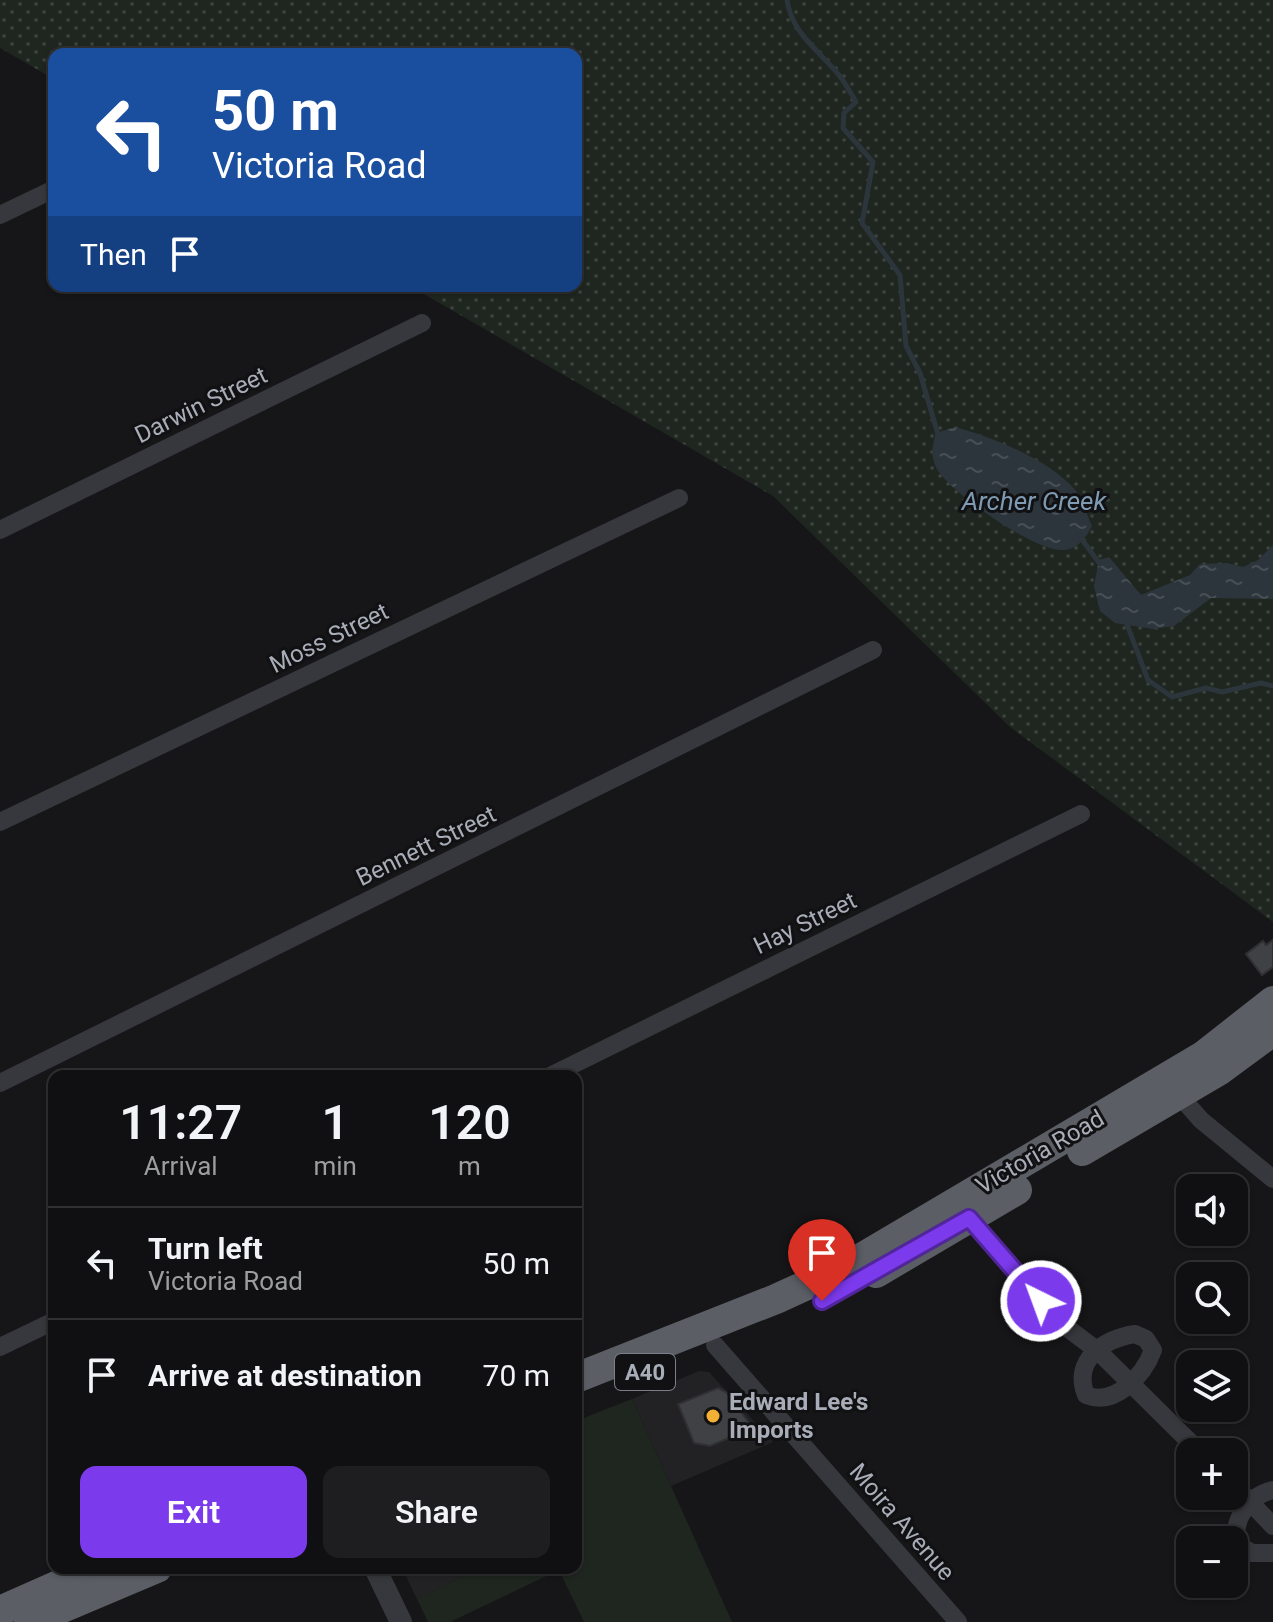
<!DOCTYPE html>
<meta charset="utf-8">
<style>
:root{--surface:#101012;--page:#1e1e20;--text:#f1f3f6;--muted:#9c9d9f;--line:#303032;--accent:#7c3aed}
body{margin:0;font-family:Roboto,sans-serif;background:var(--page);color:var(--text);height:100vh;display:flex;flex-direction:column;font-size:30px;white-space:nowrap}
*{box-sizing:border-box;margin:0}
p{font-size:26px;color:var(--muted)}
.icon{flex:none;width:44px;height:44px;fill:none;stroke:currentColor;stroke-width:2;stroke-linecap:round;stroke-linejoin:round}
.map{position:relative;flex:1;overflow:hidden}
.panel{position:absolute;left:48px;top:1070px;width:534px;height:504px;display:flex;flex-direction:column;background:var(--surface);border-radius:16px;box-shadow:0 2px 6px #0004,0 0 0 2px var(--line)}
.panel>*{flex:none}
.guide{position:absolute;left:48px;top:48px;width:534px;height:244px;border-radius:16px;box-shadow:0 2px 6px #0004,0 0 0 2px var(--line);background:#1a4fa0;color:#fff;overflow:hidden}
.buttons{position:absolute;left:1176px;top:1174px;display:grid;gap:16px}
.buttons a{display:grid;place-items:center;width:72px;height:72px;border-radius:16px;background:var(--surface);box-shadow:0 2px 6px #0004,0 0 0 2px var(--line);font-size:40px}
.pin{position:absolute;display:grid;place-items:center;width:68px;height:68px;color:#fff;margin:-82px -34px;border-radius:50% 50% 50% 0;rotate:-45deg;box-shadow:0 0 8px #0007}
.pin .icon{rotate:45deg}
.me{position:absolute;width:88px;margin:-44px;rotate:318deg;stroke-linejoin:round;filter:drop-shadow(0 0 6px #0008)}
.turn{display:flex;align-items:center;gap:28px;height:168px;padding:0 32px;font-size:36px}
.turn .icon{width:104px;height:104px;stroke-width:2.5}
.turn b{display:block;font-size:56px;line-height:68px}
.then{display:flex;align-items:center;height:76px;padding:0 32px;background:#0003;gap:16px;font-size:30px}
.eta{display:flex;justify-content:space-evenly;align-items:center;height:136px;text-align:center}
.eta b{font-size:48px;font-weight:600;line-height:56px}
.primary-button{display:flex;gap:16px;margin-top:auto;padding:16px 32px}
.primary-button a{flex:1;height:92px;border-radius:16px;background:var(--accent);color:#fff;font-size:32px;font-weight:600;line-height:92px;text-align:center}
.primary-button a+a{background:var(--page);color:var(--text)}
ul{padding:0;list-style:none}
li{display:flex;align-items:center;gap:24px;height:112px;padding:0 32px;border-top:2px solid var(--line)}
li div{flex:1}
li b{display:block;font-size:30px}
li em{font-style:normal}
.map>svg:first-child{display:block}
.built{fill:#222225}
.grass{fill:url(#grass-dots)}
.park{fill:#1e261f}
.water{fill:url(#water-ripples)}
.lines{fill:none;stroke-linecap:round;stroke-linejoin:round}
.stream{stroke:#2c353c;stroke-width:5}
.building{fill:#404145;stroke:#303034;stroke-width:2}
.minor{stroke:#37383d;stroke-width:18}
.tertiary{stroke:#37383d;stroke-width:22}
.trunk{stroke:#5b5e65;stroke-width:30}
.route-casing{stroke:#51269a;stroke-width:20}
.route{stroke:#7c3aed;stroke-width:14}
.poi-dot{fill:#f2b134;stroke:#111113;stroke-width:3}
.labels{text-anchor:middle;dominant-baseline:central;stroke-width:6;stroke-linejoin:round;paint-order:stroke}
.shield{fill:#111113;stroke:#7b7e86;stroke-width:2}
.shield-label{font-size:22px;font-weight:bold;fill:#a8adb8}
.street-label{font-size:24px;fill:#a8adb8;stroke:#111113}
.poi-label{font-size:24px;font-weight:bold;fill:#a8adb8;stroke:#111113;text-anchor:start}
.water-label{font-size:26px;font-style:italic;fill:#7f9bb3;stroke:#111113}
</style>
<div class="map">
<svg width="1273" height="1622" viewBox="0 0 1273 1622">
<defs>
<pattern id="grass-dots" width="8" height="8" patternUnits="userSpaceOnUse" patternTransform="scale(2)"><rect width="8" height="8" fill="#1e261f"/><path d="M2 2h.1M6 6h.1" fill="none" stroke="#3c433d" stroke-width="1.8" stroke-linecap="round"/></pattern>
<pattern id="water-ripples" width="26" height="14" patternUnits="userSpaceOnUse" patternTransform="scale(2)"><rect width="26" height="14" fill="#2c353c"/><path d="M2 4q2-2 4 0t4 0M15 11q2-2 4 0t4 0" fill="none" stroke="#485056"/></pattern>
</defs>
<rect width="100%" height="100%" fill="#161618"/>
<g class="built">
<polygon points="699,1371 709,1372 773,1442 671,1486 632,1399"/>
<polygon points="402,1568 479,1568 417,1599"/>
</g>
<polygon class="grass" points="0,0 1273,0 1273,922 1010,727 773,496 410,286 576,286 576,54 54,54 54,79 0,48"/>
<polygon class="park" points="632,1399 732,1622 584,1622 559,1570 450,1622 428,1622 417,1599 479,1568 576,1568 576,1421"/>
<g class="water">
<path d="M955,427c37,10 96,33 121,64 7,10 11,24 16,35 -7,13 -15,25 -32,24 -28,-1 -109,-57 -123,-81 -7,-14 -5,-22 -1,-36z"/>
<polygon points="1273,545 1273,599 1211,598 1174,626 1153,629 1115,623 1100,611 1094,586 1099,560 1109,557 1141,595 1190,575 1200,564 1227,563 1243,567 1258,560"/>
</g>
<g class="lines">
<g class="stream">
<path d="M787,0c5,34 31,49 51,74 7,8 12,18 18,28l-12,11 -1,15 30,34 -11,61 38,52 6,71 14,27 19,65"/>
<polyline points="1080,537 1100,564"/>
<polyline points="1125,619 1148,680 1172,697 1206,688 1222,692 1261,683 1273,686"/>
</g>
</g>
<g class="building">
<polygon points="1273,940 1273,967 1262,975 1246,954 1263,941 1266,945"/>
<polygon points="718,1388 726,1392 753,1428 710,1446 694,1443 678,1404"/>
</g>
<g class="lines">
<g class="minor">
<polyline points="0,215 54,189"/>
<polyline points="0,530 422,323"/>
<polyline points="0,822 679,498"/>
<polyline points="550,1076 1081,814"/>
<polyline points="0,1083 873,650"/>
<polyline points="1179,1095 1201,1120 1273,1179"/>
<polyline points="969,1218 1062,1324 1098,1351 1200,1452"/>
<path d="M1135,1334l11,5 7,11c-9,25 -38,57 -67,45 -14,-34 17,-56 49,-61z"/>
<polyline points="715,1345 958,1622"/>
<polyline points="0,1347 54,1321"/>
<polyline points="1234,1485 1273,1526"/>
<path d="M1273,1490c-25,6 -41,30 -36,54l15,9h21"/>
</g>
<polyline class="tertiary" points="375,1568 401,1622"/>
<g class="trunk">
<polyline points="1082,1151 1220,1070 1273,1031"/>
<polyline points="876,1273 1017,1190"/>
<polyline points="576,1378 776,1299 848,1266 1203,1056 1273,1001"/>
<polyline points="0,1611 97,1568"/>
<polyline points="29,1622 157,1568"/>
</g>
</g>
<g class="lines">
<g class="route-casing">
<polyline id="route" points="822,1301 969,1218 1041,1301"/>
</g>
<use href="#route" class="route"/>
</g>
<circle class="poi-dot" cx="713" cy="1416" r="8"/>
<g class="labels">
<rect class="shield" x="615" y="1354" width="60" height="36" rx="6"/>
<g class="shield-label">
<text x="645" y="1372">A40</text>
</g>
<g class="street-label">
<text transform="translate(201 405) rotate(-26)">Darwin Street</text>
<text transform="translate(329 638) rotate(-26)">Moss Street</text>
<text transform="translate(426 846) rotate(-26)">Bennett Street</text>
<text transform="translate(805 923) rotate(-26)">Hay Street</text>
<text transform="translate(1040 1152) rotate(-30)">Victoria Road</text>
<text transform="translate(902 1522) rotate(49)">Moira Avenue</text>
</g>
<g class="poi-label">
<text x="729" y="1402">Edward Lee's<tspan x="729" dy="28">Imports</tspan></text>
</g>
<g class="water-label">
<text x="1034" y="501">Archer Creek</text>
</g>
</g>
</svg>
<div class="buttons">
<a><svg class="icon" aria-label="sound" viewBox="0 0 24 24"><path d="M4 9h4l5-4v14l-5-4H4zM17 9q2 3 0 6"/></svg></a>
<a><svg class="icon" aria-label="search" viewBox="0 0 24 24"><circle cx="10" cy="10" r="6"/><path d="M15 15l6 6"/></svg></a>
<a><svg class="icon" aria-label="layers" viewBox="0 0 24 24"><path d="M12 4l9 5-9 5-9-5zM3 14l9 5 9-5"/></svg></a>
<a>+</a>
<a>−</a>
</div>
<div class="pin" style="left:822px;top:1301px;background:#d93025"><svg class="icon" aria-label="arrive" viewBox="0 0 24 24"><path d="M6 21V4h12l-3 4 3 4H6"/></svg></div>
<svg class="me" style="left:1041px;top:1301px" viewBox="-20 -20 40 40"><circle r="17" fill="#7c3aed" stroke="#fff" stroke-width="3"/><path d="M0-11L8 9 0 5-8 9z" fill="#fff"/></svg>
<div class="guide">
<div class="turn"><svg class="icon" aria-label="left" viewBox="0 0 24 24"><path d="M17 20v-9H6M10 6l-5 5 5 5"/></svg><div><b>50 m</b>Victoria Road</div></div>
<div class="then">Then<svg class="icon" aria-label="arrive" viewBox="0 0 24 24"><path d="M6 21V4h12l-3 4 3 4H6"/></svg></div>
</div>
<section class="panel">
<div class="eta">
<div><b>11:27</b><p>Arrival</p></div>
<div><b>1</b><p>min</p></div>
<div><b>120</b><p>m</p></div>
</div>
<ul>
<li><svg class="icon" aria-label="left" viewBox="0 0 24 24"><path d="M17 20v-9H6M10 6l-5 5 5 5"/></svg><div><b>Turn left</b><p>Victoria Road</p></div><em>50 m</em></li>
<li><svg class="icon" aria-label="arrive" viewBox="0 0 24 24"><path d="M6 21V4h12l-3 4 3 4H6"/></svg><div><b>Arrive at destination</b></div><em>70 m</em></li>
</ul>
<div class="primary-button"><a>Exit</a><a>Share</a></div>
</section>
</div>
